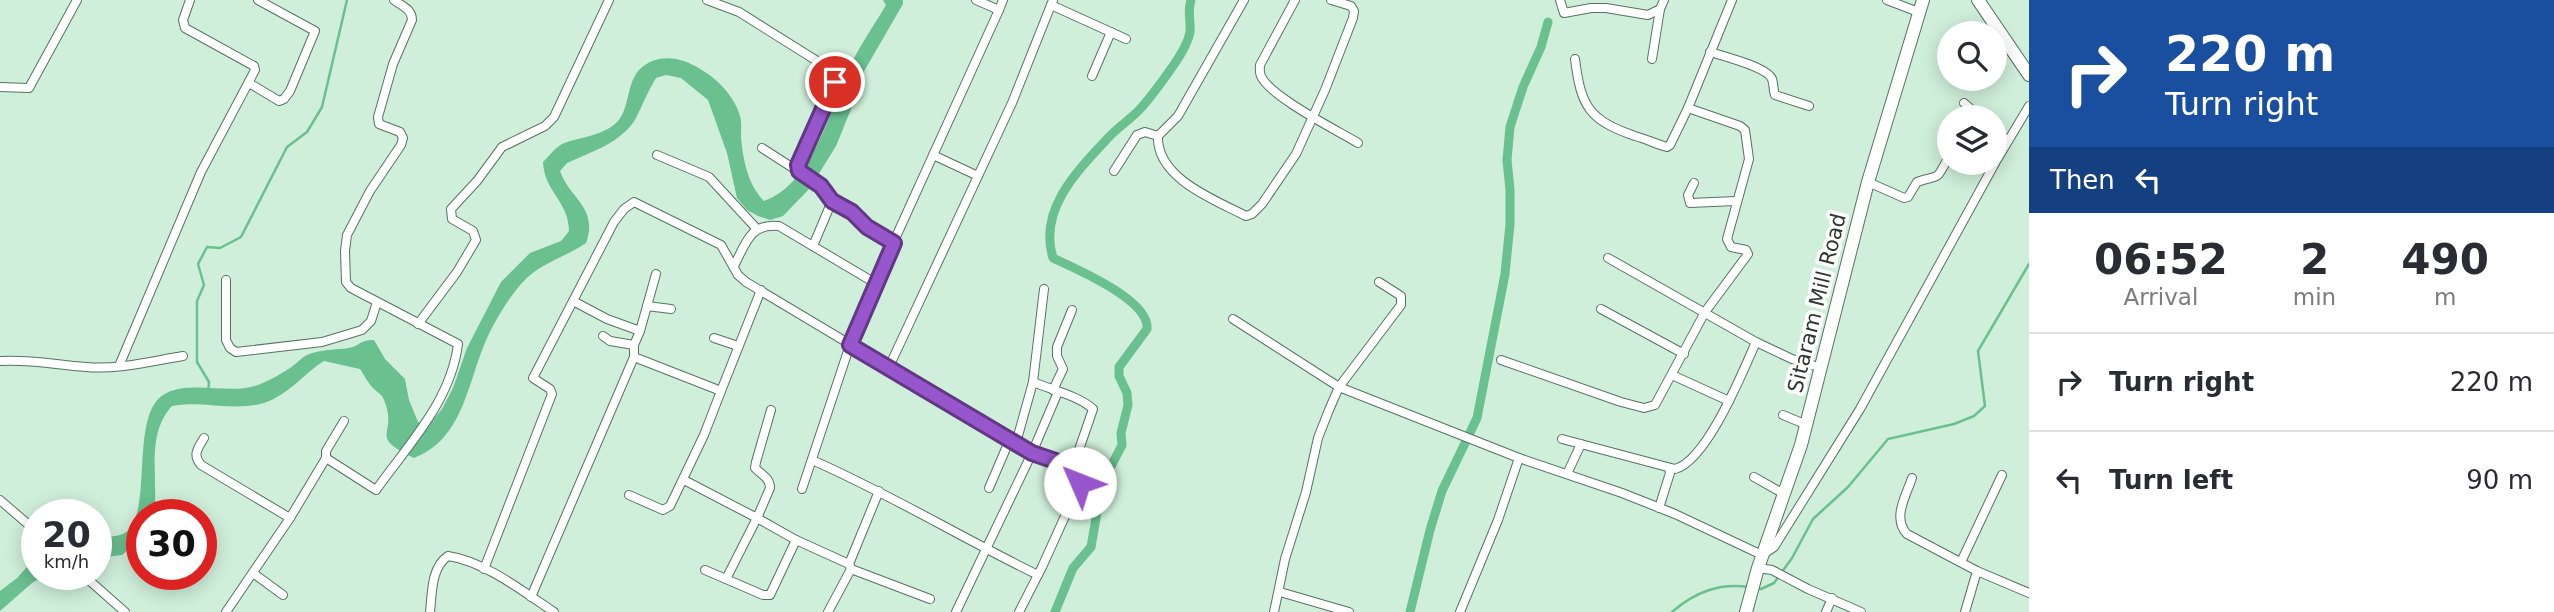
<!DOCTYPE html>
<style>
:root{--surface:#fff;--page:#f2f2f3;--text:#2b2b33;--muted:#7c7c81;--line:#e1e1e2}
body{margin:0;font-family:"DejaVu Sans",sans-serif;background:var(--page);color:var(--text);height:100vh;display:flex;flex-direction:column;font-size:26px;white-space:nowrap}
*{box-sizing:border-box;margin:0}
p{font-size:23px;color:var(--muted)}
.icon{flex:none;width:38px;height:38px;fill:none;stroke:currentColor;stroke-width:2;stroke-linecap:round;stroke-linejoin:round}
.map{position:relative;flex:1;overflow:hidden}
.drawer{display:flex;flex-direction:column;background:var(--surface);width:525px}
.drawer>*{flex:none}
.hud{background:#1a4fa0;color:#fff;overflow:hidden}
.tools{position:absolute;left:1937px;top:21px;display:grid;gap:14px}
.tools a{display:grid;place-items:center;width:70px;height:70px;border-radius:50%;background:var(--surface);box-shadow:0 4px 18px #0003;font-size:35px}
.speed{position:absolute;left:21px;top:499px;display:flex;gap:14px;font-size:35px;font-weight:700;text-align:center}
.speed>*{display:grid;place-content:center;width:91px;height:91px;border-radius:50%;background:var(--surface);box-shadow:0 4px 18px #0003;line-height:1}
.speed small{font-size:18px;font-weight:400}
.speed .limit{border:10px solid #d22;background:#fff;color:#111}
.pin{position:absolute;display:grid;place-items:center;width:60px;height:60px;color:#fff;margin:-30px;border:4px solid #fff;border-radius:50%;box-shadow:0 2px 7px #0007}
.me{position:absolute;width:77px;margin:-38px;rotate:314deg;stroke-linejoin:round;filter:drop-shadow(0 0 5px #0008)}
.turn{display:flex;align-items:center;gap:24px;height:147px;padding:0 21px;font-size:32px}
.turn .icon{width:91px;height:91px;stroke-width:2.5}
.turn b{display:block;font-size:49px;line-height:60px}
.then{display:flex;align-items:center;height:66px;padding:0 21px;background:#0003;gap:14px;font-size:26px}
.eta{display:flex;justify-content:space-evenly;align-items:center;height:119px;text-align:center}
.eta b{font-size:42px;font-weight:800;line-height:49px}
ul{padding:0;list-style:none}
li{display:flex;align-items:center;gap:21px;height:98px;padding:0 21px;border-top:2px solid var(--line)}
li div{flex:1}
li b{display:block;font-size:26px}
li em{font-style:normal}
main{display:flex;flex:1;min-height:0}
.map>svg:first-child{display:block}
.water{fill:#6ac08f}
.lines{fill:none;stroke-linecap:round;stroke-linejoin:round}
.stream{stroke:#6ac08f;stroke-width:2.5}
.canal{stroke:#6ac08f;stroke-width:9}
.street-casing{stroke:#567361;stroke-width:10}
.secondary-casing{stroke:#567361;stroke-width:14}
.street{stroke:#fff;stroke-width:8}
.secondary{stroke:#fff;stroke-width:12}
.route-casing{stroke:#623885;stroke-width:18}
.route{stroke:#9756cc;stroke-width:12}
.labels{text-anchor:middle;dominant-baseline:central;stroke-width:7;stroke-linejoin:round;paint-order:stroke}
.street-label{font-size:21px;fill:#2b372f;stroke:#fff}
</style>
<main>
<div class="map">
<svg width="2029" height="612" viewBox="0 0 2029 612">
<rect width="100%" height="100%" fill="#cfefda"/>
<g class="water">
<path d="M883,0h20v4l-40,69 -7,24 -20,49 -26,42 -27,28 -13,4 -12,-4 -11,-6 -10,-12 -10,-45 -19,-53 -27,-22 -15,-3 -10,3c-8,13 -13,26 -20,40 -13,24 -45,34 -69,45l-7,8c9,27 39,37 26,72 -20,14 -48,21 -64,40 -13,14 -30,42 -37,60 -18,42 -22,96 -71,115 -48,-23 -15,-22 -30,-58 -2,-6 -6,-7 -11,-12 -5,-5 -9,-13 -13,-19l-36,-8c-21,13 -38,37 -64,43 -29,7 -59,-4 -88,2 -27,29 -13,73 -18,108h-12v23l-20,18 -26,3v-19c8,-2 19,-2 27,-5 29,-13 10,-100 32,-131 19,-27 66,-9 96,-16 13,-3 28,-12 39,-19 6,-4 11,-10 17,-13 14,-6 28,-5 42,-7 11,-2 10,-8 25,-8l11,19 20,20 4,21 9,22 10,4 14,-17 11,-21 14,-40 34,-66 29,-29 31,-12 8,-10c0,-29 -25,-40 -26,-69 6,-6 12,-14 19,-18 17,-7 41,-8 55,-22 13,-13 9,-39 23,-53 12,-12 30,-13 44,-8 24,9 49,30 56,55 2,6 1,15 1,21 2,23 7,48 23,64 48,-17 65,-88 84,-130 10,-23 25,-44 38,-66z"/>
<polygon points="37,556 37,574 47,574 32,583 0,611 0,591 17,578"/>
</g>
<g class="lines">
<g class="stream">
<polyline points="208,393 209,382 197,362 197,301 204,285 198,264 207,247 220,248 241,237 287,147 307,132 322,107 347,0"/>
<polyline points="1755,588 1761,589 1774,583 1792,558 1813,519 1848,487 1888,439 1954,424 1974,416 1985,406 1978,351 2029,264"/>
<path d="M1672,612c23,-20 47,-29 77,-25"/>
</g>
<g class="canal">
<path d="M1055,612l18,-44 18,-21 11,-63 20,-39 -1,-12 7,-28 -1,-12 -8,-17v-9l28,-38c3,-29 -71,-60 -94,-71 -15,-48 24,-87 55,-120 10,-11 23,-19 32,-29 12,-13 23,-29 33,-43 7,-10 15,-23 17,-34 1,-12 -3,-20 1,-32"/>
<polyline points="1410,612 1430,530 1442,491 1477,418 1505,274 1510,224 1510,190 1507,160 1510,127 1523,87 1541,47 1548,22"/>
</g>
<g class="street-casing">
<g id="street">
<polyline points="707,0 739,12 833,71 835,82 798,165 799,171"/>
<path d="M1295,0l-35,65c0,3 -1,7 1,11 8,20 77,55 97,67"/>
<polyline points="1560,0 1564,13 1591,8 1606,8 1648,15 1660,9 1664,0"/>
<polyline points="1887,0 1921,13"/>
<polyline points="1051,5 1126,39"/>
<polyline points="999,10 1003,0"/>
<path d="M1710,52c13,4 57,15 62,27 2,5 1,11 3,16l34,11"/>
<polyline points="1652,59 1660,9"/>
<polyline points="1092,76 1111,32"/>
<polyline points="249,83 279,101 284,99 290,91 315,31 258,0"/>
<polyline points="0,87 29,88 77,0"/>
<polyline points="1964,103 1980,117"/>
<polyline points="1688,108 1732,0"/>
<polyline points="1995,130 2008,141"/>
<path d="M1158,136c-2,42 57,64 88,80l6,-2 10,-10 34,-50 29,-64 28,-72 1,-7 -3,-5 -20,-6"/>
<polyline points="762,148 821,186 832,201 852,212 867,227 893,243"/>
<polyline points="657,155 709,177 756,228"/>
<polyline points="933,155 978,176"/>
<polyline points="1995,163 2029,106"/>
<polyline points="1114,171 1137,135 1145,132 1158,136 1178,116 1244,0"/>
<path d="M1868,182l36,16 4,-1 9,-15c22,-8 18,1 30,-22"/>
<polyline points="1694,183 1688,195 1690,203 1736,201"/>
<polyline points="813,246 832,201"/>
<polyline points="1608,258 1756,342 1792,359 1822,368"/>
<path d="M734,266c12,-23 16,-43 45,-40l96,57"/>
<polyline points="226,280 226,340 230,348 236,352 322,342 362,330 371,321 377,302"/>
<polyline points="573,301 607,319 640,331 634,345 634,357 721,391 704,435 670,506 663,510 629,495"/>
<polyline points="647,306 671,309"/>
<polyline points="1601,309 1684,354"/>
<polyline points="1233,319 1339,387 1519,458 1622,493 1675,514 1762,555 1774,547 1860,409 1995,163"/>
<polyline points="418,324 457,272 476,240 473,231 452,219 451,209 477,181 502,147 545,126 554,117 609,0"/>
<polyline points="640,331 656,274"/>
<polyline points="603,336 610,341 634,345"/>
<polyline points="714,338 738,346"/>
<path d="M1501,360l120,42 23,6 11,-3 50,-93 43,-58 -2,-4 -15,-3 -4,-8 22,-80 -4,-29 -5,-4 -52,-18 -18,37 -3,2c-11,-3 -21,-8 -32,-11 -46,-16 -54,-29 -60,-77"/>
<path d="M0,361c31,-2 56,4 86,6 32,3 66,-6 97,-11"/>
<polyline points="119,366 201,172 255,70 254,66 185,28 183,20 190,0"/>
<polyline points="889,367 1012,103 1053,0"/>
<polyline points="1672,375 1729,401"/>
<path d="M1033,382c19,8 46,14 60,27l-20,58 -41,-14 26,-61"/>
<polyline points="1053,390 1063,369 1057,356 1057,347 1072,310"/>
<polyline points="721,391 761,290"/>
<polyline points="1783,415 1807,425"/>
<path d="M204,438c-6,10 -12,17 -3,27l89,53"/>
<path d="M1562,439l113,30c32,-8 68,-98 81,-127"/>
<polyline points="1016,443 1033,382 1044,289"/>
<polyline points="326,458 326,451 344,421"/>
<path d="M812,460c78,34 150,78 226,115"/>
<polyline points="1567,474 1581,444"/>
<polyline points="1754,477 1784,494"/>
<path d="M1912,478c-6,18 -20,40 -5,56l70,37 52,22"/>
<path d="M684,480l73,38 13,-30c0,-10 -8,-13 -15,-20l1,-6 15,-52"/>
<polyline points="989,488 1010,439"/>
<polyline points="802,489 850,345 875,283 999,10 976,0"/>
<polyline points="0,500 37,532"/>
<polyline points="1659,508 1670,473 1669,468"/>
<polyline points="1961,562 2002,475"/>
<polyline points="849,564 879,491"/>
<polyline points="1758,568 1772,570 1808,589 1861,612"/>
<polyline points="484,569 552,394 550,389 533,378 614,222 624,209 634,202 721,245 738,275 746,282 1032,453 956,612"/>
<polyline points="705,570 763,595 770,595 796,540"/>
<polyline points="253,573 283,595"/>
<polyline points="82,574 125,612"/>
<polyline points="726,579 757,518 796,540 849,564 851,569 930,599"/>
<polyline points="1280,592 1349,612"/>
<polyline points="531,597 634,357"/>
<path d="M226,612l64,-94 36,-60 50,32c32,-45 75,-89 82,-146l-107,-56 -5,-6 -1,-31 2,-16 23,-44 31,-46 2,-7 -3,-6 -21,-8 -1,-7 15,-53 19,-44c0,-11 -10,-14 -18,-20"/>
<path d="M430,612c2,-18 1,-45 18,-56 36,5 76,36 106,56"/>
<polyline points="828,612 851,569"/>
<polyline points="1019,612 1042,567 1080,483 1080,478 1073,467"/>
<polyline points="1274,612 1285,559 1306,492 1318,438 1329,410 1339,387 1401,305 1401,296 1379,282"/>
<polyline points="1460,612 1498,520 1519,458"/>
<polyline points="1826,612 1832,598"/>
<polyline points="1965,612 1977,571"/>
</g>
</g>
<g class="secondary-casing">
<g id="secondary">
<polyline points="1978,0 2029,75"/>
<polyline points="1746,612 1758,568 1801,445 1868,182 1923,0"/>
</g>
</g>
<use href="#street" class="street"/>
<use href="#secondary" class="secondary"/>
</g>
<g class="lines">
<g class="route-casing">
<polyline id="route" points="835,82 798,165 799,171 821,186 832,201 852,212 867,227 894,243 850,345 1032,453 1073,467 1080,478 1080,483"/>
</g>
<use href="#route" class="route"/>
</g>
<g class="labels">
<g class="street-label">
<text transform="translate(1817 303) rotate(-76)">Sitaram Mill Road</text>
</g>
</g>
</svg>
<div class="tools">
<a><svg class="icon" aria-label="search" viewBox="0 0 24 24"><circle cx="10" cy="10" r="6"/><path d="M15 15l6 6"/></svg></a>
<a><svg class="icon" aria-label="layers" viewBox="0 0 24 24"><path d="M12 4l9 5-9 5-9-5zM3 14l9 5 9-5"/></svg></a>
</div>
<div class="speed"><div>20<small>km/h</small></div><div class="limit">30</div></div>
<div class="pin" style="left:835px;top:82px;background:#d93025"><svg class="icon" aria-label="arrive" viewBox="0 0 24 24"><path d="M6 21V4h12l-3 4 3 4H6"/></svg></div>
<svg class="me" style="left:1080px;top:483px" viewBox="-20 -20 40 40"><circle r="19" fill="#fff"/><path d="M0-13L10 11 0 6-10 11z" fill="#9756cc"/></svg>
</div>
<section class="drawer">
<div class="hud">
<div class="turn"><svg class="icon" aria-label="right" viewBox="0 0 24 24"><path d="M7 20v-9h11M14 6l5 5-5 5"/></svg><div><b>220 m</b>Turn right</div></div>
<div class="then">Then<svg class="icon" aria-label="left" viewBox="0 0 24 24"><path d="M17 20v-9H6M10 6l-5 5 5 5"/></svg></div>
</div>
<div class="eta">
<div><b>06:52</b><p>Arrival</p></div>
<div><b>2</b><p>min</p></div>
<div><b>490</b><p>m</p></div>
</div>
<ul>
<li><svg class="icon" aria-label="right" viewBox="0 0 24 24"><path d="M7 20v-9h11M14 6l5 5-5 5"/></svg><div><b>Turn right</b></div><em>220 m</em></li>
<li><svg class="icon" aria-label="left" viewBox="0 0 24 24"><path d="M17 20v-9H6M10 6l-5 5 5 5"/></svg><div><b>Turn left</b></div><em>90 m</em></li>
</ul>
</section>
</main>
